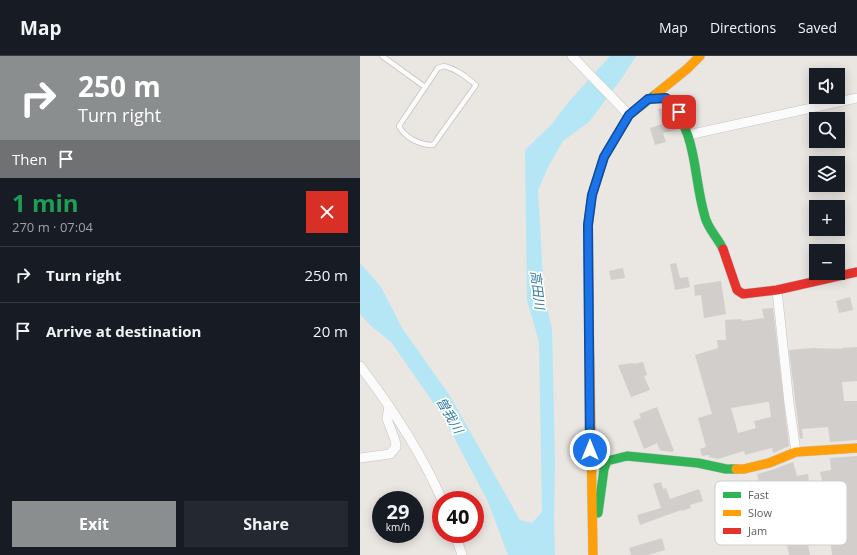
<!DOCTYPE html>
<meta charset="utf-8">
<style>
:root{--surface:#171b24;--page:#242831;--text:#f1f3f6;--muted:#9ea1a6;--line:#363941;--accent:#8b8e8f}
body{margin:0;font-family:"Open Sans","Noto Sans JP",sans-serif;background:var(--page);color:var(--text);height:100vh;display:flex;flex-direction:column;font-size:15px;white-space:nowrap}
*{box-sizing:border-box;margin:0}
p{font-size:13px;color:var(--muted)}
.icon{flex:none;width:22px;height:22px;fill:none;stroke:currentColor;stroke-width:2;stroke-linecap:round;stroke-linejoin:round}
.map{position:relative;flex:1;overflow:hidden}
.side{display:flex;flex-direction:column;background:var(--surface);width:360px}
.side>*{flex:none}
.hud{background:#8b8e8f;color:#fff;overflow:hidden}
.buttons{position:absolute;left:449px;top:12px;display:grid;gap:8px}
.buttons a{display:grid;place-items:center;width:36px;height:36px;border-radius:0px;background:var(--surface);box-shadow:0 2px 10px #0003;font-size:20px}
.speed{position:absolute;left:12px;top:435px;display:flex;gap:8px;font-size:20px;font-weight:700;text-align:center}
.speed>*{display:grid;place-content:center;width:52px;height:52px;border-radius:50%;background:var(--surface);box-shadow:0 2px 10px #0003;line-height:1}
.speed small{font-size:10px;font-weight:400}
.speed .limit{border:6px solid #d22;background:#fff;color:#111}
.pin{position:absolute;display:grid;place-items:center;width:34px;height:34px;color:#fff;margin:-17px;border-radius:8px;box-shadow:0 2px 6px #0006}
.me{position:absolute;width:44px;margin:-22px;rotate:0deg;stroke-linejoin:round;filter:drop-shadow(0 0 3px #0008)}
.turn{display:flex;align-items:center;gap:14px;height:84px;padding:0 12px;font-size:18px}
.turn .icon{width:52px;height:52px;stroke-width:2.5}
.turn b{display:block;font-size:28px;line-height:34px}
.then{display:flex;align-items:center;height:38px;padding:0 12px;background:#0003;gap:8px;font-size:15px}
.round{display:grid;place-items:center;flex:none;width:42px;height:42px;border-radius:0px;background:var(--page)}
.summary{display:flex;align-items:center;justify-content:space-between;height:68px;padding:0 12px}
h1{font-size:24px;font-weight:700;line-height:30px;color:#1e9e55}
.primary-button{display:flex;gap:8px;margin-top:auto;padding:8px 12px}
.primary-button a{flex:1;height:46px;border-radius:0px;background:var(--accent);color:#fff;font-size:16px;font-weight:700;line-height:46px;text-align:center}
.primary-button a+a{background:var(--page);color:var(--text)}
ul{padding:0;list-style:none}
li{display:flex;align-items:center;gap:12px;height:56px;padding:0 12px;border-top:1px solid var(--line)}
li div{flex:1}
li b{display:block;font-size:15px}
li em{font-style:normal}
header{display:flex;align-items:center;gap:24px;box-sizing:border-box;height:56px;padding:0 20px;background:var(--surface);border-bottom:1px solid var(--line)}
header strong{font-size:19px}
nav{display:flex;gap:22px;margin-inline-start:auto;font-size:14px}
main{display:flex;flex:1;min-height:0}
.map>svg:first-child{display:block}
.water{fill:#b4e6f6}
.building{fill:#d1cecc;fill-rule:evenodd}
.lines{fill:none;stroke-linecap:round;stroke-linejoin:round}
.lane-casing{stroke:#c5c4c3;stroke-width:6}
.street-casing{stroke:#c5c4c3;stroke-width:10}
.fast-casing{stroke:#c6c5c5;stroke-width:10}
.slow-casing{stroke:#c6c5c5;stroke-width:10}
.jam-casing{stroke:#c6c5c5;stroke-width:10}
.lane{stroke:#fcfbfb;stroke-width:4.5}
.street{stroke:#fcfbfb;stroke-width:9}
.fast{stroke:#30b455;stroke-width:9}
.slow{stroke:#ff9f0a;stroke-width:9}
.jam{stroke:#e5322d;stroke-width:9}
.route-casing{stroke:#114b97;stroke-width:10}
.route{stroke:#1a73e8;stroke-width:7}
.labels{text-anchor:middle;dominant-baseline:central;stroke-width:3.5;stroke-linejoin:round;paint-order:stroke}
.water-label{font-size:13px;font-style:italic;fill:#317ea4;stroke:#fff}
.key{fill:#fff;stroke:#cdcfd0;stroke-width:1}
.key-label{font-size:11px;fill:#585e62}
</style>
<header>
<strong>Map</strong>
<nav><a>Map</a><a>Directions</a><a>Saved</a></nav>
</header>
<main>
<section class="side">
<div class="hud">
<div class="turn"><svg class="icon" aria-label="right" viewBox="0 0 24 24"><path d="M7 20v-9h11M14 6l5 5-5 5"/></svg><div><b>250 m</b>Turn right</div></div>
<div class="then">Then<svg class="icon" aria-label="arrive" viewBox="0 0 24 24"><path d="M6 21V4h12l-3 4 3 4H6"/></svg></div>
</div>
<div class="summary"><div><h1>1 min</h1><p>270 m · 07:04</p></div><a class="round" style="background:#d93025;color:#fff"><svg class="icon" aria-label="close" viewBox="0 0 24 24"><path d="M6 6l12 12M18 6L6 18"/></svg></a></div>
<ul>
<li><svg class="icon" aria-label="right" viewBox="0 0 24 24"><path d="M7 20v-9h11M14 6l5 5-5 5"/></svg><div><b>Turn right</b></div><em>250 m</em></li>
<li><svg class="icon" aria-label="arrive" viewBox="0 0 24 24"><path d="M6 21V4h12l-3 4 3 4H6"/></svg><div><b>Arrive at destination</b></div><em>20 m</em></li>
</ul>
<div class="primary-button"><a>Exit</a><a>Share</a></div>
</section>
<div class="map">
<svg width="497" height="499" viewBox="0 0 497 499">
<rect width="100%" height="100%" fill="#eae6e2"/>
<polygon class="water" points="250,0 276,0 262,22 229,66 203,85 188,111 178,134 184,240 192,272 195,406 194,462 195,499 148,499 128,446 84,362 31,286 11,270 0,258 0,207 21,231 42,272 90,340 160,464 172,467 182,456 179,286 167,244 165,94 192,68 206,49"/>
<g class="building">
<polygon points="304,52 310,59 317,74 303,77 306,86 295,89 290,72 302,68 298,53"/>
<polygon points="316,207 320,222 328,221 330,231 315,234 310,208"/>
<polygon points="263,212 265,222 251,224 249,215"/>
<polygon points="361,225 366,258 344,262 341,239 335,240 334,229"/>
<polygon points="490,241 493,254 479,257 476,245"/>
<path d="M413,252l16,138 -16,7 -1,-5 -27,7 -1,-4 -26,8 -9,-2v-2l-7,1 -2,-7 6,-2 -8,-29 14,-4 -17,-59 23,-7 -1,-8h9l-1,-20 17,-1v2l22,-3 -2,-9zM407,346h2l2,15 -17,4 2,7 -18,5 -7,-25z"/>
<polygon points="497,291 497,325 482,326 484,345 497,345 497,384 470,386 468,371 442,373 443,382 440,383 429,294 453,292 482,293 482,292"/>
<polygon points="283,306 287,319 284,320 290,334 271,341 258,309 273,307 273,308"/>
<polygon points="297,351 314,395 311,396 300,394 297,387 284,393 273,365 281,362 279,358"/>
<polygon points="497,400 497,499 472,499 468,466 478,464 475,439 473,439 471,431 464,432 460,416 471,414 470,402"/>
<polygon points="433,406 437,420 448,418 450,433 439,435 439,440 444,459 452,459 453,477 446,478 450,499 429,499 426,483 438,480 436,454 429,456 426,444 415,445 413,431 401,434 397,418 412,414"/>
<polygon points="301,426 303,433 306,432 310,443 339,433 343,445 330,449 331,452 322,455 321,454 280,469 277,459 301,452 293,428"/>
<polygon points="302,482 305,494 288,499 271,499 269,492"/>
</g>
<g class="lines">
<g class="lane-casing">
<g id="lane">
<polyline points="22,0 65,31"/>
<path d="M84,10c13,3 22,11 32,19l-43,60c-13,0 -28,-7 -34,-19l39,-58z"/>
</g>
</g>
<g class="street-casing">
<g id="street">
<polyline points="212,0 269,59"/>
<polyline points="328,79 497,42"/>
<polyline points="417,234 429,347 436,396"/>
<path d="M0,310c32,42 61,86 82,134"/>
<polyline points="0,402 30,398 36,391 35,384 27,363 29,350"/>
<polyline points="95,478 102,499"/>
</g>
</g>
<g class="fast-casing">
<g id="fast">
<path d="M288,43l18,-1c33,37 26,75 39,119 3,12 13,21 18,32"/>
<polyline points="229,267 228,169 232,139 244,101 269,59 296,38"/>
<polyline points="238,457 244,413 247,405 267,400 338,407 366,413 376,413"/>
</g>
</g>
<g class="slow-casing">
<g id="slow">
<polyline points="296,38 327,13 340,0"/>
<polyline points="229,267 233,499"/>
<polyline points="376,413 384,413 409,407 436,396 497,392"/>
</g>
</g>
<g class="jam-casing">
<polyline id="jam" points="363,193 377,234 383,238 417,234 497,216"/>
</g>
<use href="#lane" class="lane"/>
<use href="#street" class="street"/>
<use href="#fast" class="fast"/>
<use href="#slow" class="slow"/>
<use href="#jam" class="jam"/>
</g>
<g class="lines">
<g class="route-casing">
<polyline id="route" points="230,394 228,169 232,139 244,101 269,59 288,43 306,42 319,56"/>
</g>
<use href="#route" class="route"/>
</g>
<g class="labels">
<g class="water-label">
<text transform="translate(178 234) rotate(83)">高田川</text>
<text transform="translate(90 359) rotate(60)">曽我川</text>
</g>
</g>
<rect x="355" y="425" width="132" height="64" rx="6" class="key"/>
<rect x="363" y="436" width="18" height="6" fill="#30b455"/>
<rect x="363" y="454" width="18" height="6" fill="#ff9f0a"/>
<rect x="363" y="472" width="18" height="6" fill="#e5322d"/>
<g class="key-label">
<text x="388" y="443">Fast</text>
<text x="388" y="461">Slow</text>
<text x="388" y="479">Jam</text>
</g>
</svg>
<div class="buttons">
<a><svg class="icon" aria-label="sound" viewBox="0 0 24 24"><path d="M4 9h4l5-4v14l-5-4H4zM17 9q2 3 0 6"/></svg></a>
<a><svg class="icon" aria-label="search" viewBox="0 0 24 24"><circle cx="10" cy="10" r="6"/><path d="M15 15l6 6"/></svg></a>
<a><svg class="icon" aria-label="layers" viewBox="0 0 24 24"><path d="M12 4l9 5-9 5-9-5zM3 14l9 5 9-5"/></svg></a>
<a>+</a>
<a>−</a>
</div>
<div class="speed"><div>29<small>km/h</small></div><div class="limit">40</div></div>
<div class="pin" style="left:319px;top:56px;background:#d93025"><svg class="icon" aria-label="arrive" viewBox="0 0 24 24"><path d="M6 21V4h12l-3 4 3 4H6"/></svg></div>
<svg class="me" style="left:230px;top:394px" viewBox="-20 -20 40 40"><circle r="17" fill="#1a73e8" stroke="#fff" stroke-width="3"/><path d="M0-11L8 9 0 5-8 9z" fill="#fff"/></svg>
</div>
</main>
